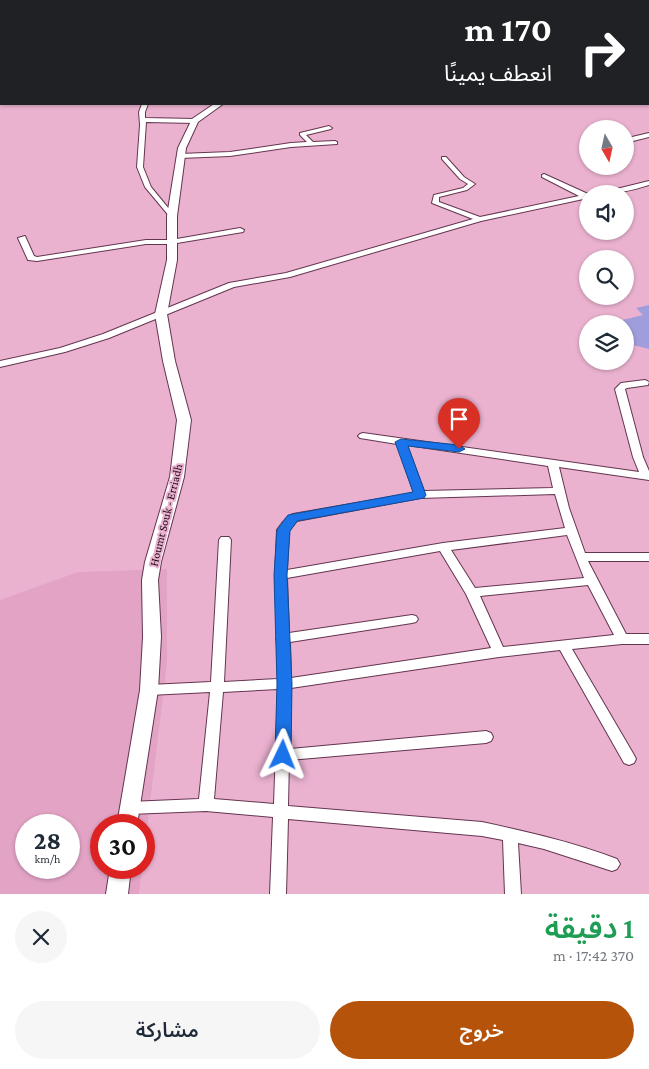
<!DOCTYPE html>
<html lang="ar">
<meta charset="utf-8">
<style>
:root{--surface:#fff;--page:#f6f6f7;--text:#1f2937;--muted:#747a83;--accent:#b45309}
body{margin:0;font-family:"Crimson Pro","Noto Sans Arabic",serif;background:var(--page);color:var(--text);direction:rtl;height:100vh;display:flex;flex-direction:column;font-size:19px;white-space:nowrap}
*{box-sizing:border-box;margin:0}
p{font-size:16px;color:var(--muted)}
.icon{flex:none;width:28px;height:28px;fill:none;stroke:currentColor;stroke-width:2;stroke-linecap:round;stroke-linejoin:round}
.map{position:relative;height:894px;overflow:hidden;direction:ltr}
.sheet{display:flex;flex-direction:column;background:var(--surface);flex:1}
.sheet>*{flex:none}
.top-card{position:absolute;left:0px;top:0px;width:650px;height:105px;box-shadow:0 1px 4px #0004;direction:rtl;background:#202124;color:#fff;overflow:hidden}
.needle{width:32px;rotate:171deg}
.fabs{position:absolute;left:579px;top:120px;display:grid;gap:10px}
.fabs a{display:grid;place-items:center;width:55px;height:55px;border-radius:50%;background:var(--surface);box-shadow:0 1px 4px #0004;font-size:25px}
.speed{position:absolute;left:15px;top:814px;display:flex;gap:10px;font-size:25px;font-weight:700;text-align:center}
.speed>*{display:grid;place-content:center;width:65px;height:65px;border-radius:50%;background:var(--surface);box-shadow:0 1px 4px #0004;line-height:1}
.speed small{font-size:12px;font-weight:400}
.speed .limit{border:8px solid #d22;background:#fff;color:#111}
.pin{position:absolute;display:grid;place-items:center;width:42px;height:42px;color:#fff;margin:-51px -21px;border-radius:50% 50% 50% 0;rotate:-45deg;box-shadow:0 0 5px #0007}
.pin .icon{rotate:45deg}
.me{position:absolute;width:55px;margin:-28px;rotate:2deg;stroke-linejoin:round;filter:drop-shadow(0 0 4px #0008)}
.turn{display:flex;align-items:center;gap:18px;height:105px;padding:0 15px;font-size:22px}
.turn .icon{width:65px;height:65px;stroke-width:2.5}
.turn b{display:block;font-size:35px;line-height:42px}
.round{display:grid;place-items:center;flex:none;width:52px;height:52px;border-radius:26px;background:var(--page)}
.head{display:flex;align-items:center;justify-content:space-between;height:85px;padding:0 15px}
h1{font-size:30px;font-weight:600;line-height:38px;color:#1e9e55}
.action{display:flex;gap:10px;margin-top:auto;padding:10px 15px}
.action a{flex:1;height:58px;border-radius:30px;background:var(--accent);color:#fff;font-size:20px;font-weight:600;line-height:58px;text-align:center}
.action a+a{background:var(--page);color:var(--text)}
.map>svg:first-child{display:block}
.built{fill:#e3a3c5;fill-rule:evenodd}
.green{fill:#a09ddd}
.lines{fill:none;stroke-linecap:round;stroke-linejoin:round}
.minor-casing{stroke:#64354f;stroke-width:2}
.tertiary-casing{stroke:#64354f;stroke-width:2}
.minor{fill:#fff;fill-rule:evenodd}
.tertiary{fill:#fff;fill-rule:evenodd}
.route{fill:#1a73e8;stroke:#114b97}
.labels{text-anchor:middle;dominant-baseline:central;stroke-width:4;stroke-linejoin:round;paint-order:stroke}
.street-label{font-size:12px;fill:#220e19;stroke:#ebb2d0}
</style>
<div class="map">
<svg width="649" height="894" viewBox="0 0 649 894">
<rect width="100%" height="100%" fill="#ebb2d0"/>
<path class="built" d="M167,569v94l-23,189v-27h-43v43h41l-3,26h-139v-294l78,-28zM26,825h43v43h-43z"/>
<polygon class="green" points="649,305 649,349 633,345 625,337 625,324 610,323 643,315 636,308"/>
<g class="lines">
<g class="minor-casing">
<g id="minor">
<rect x="96" y="0" width="4" height="1"/>
<polygon points="605,0 610,0 611,1 606,1"/>
<polygon points="0,1 3,1 1,3 0,3"/>
<polygon points="142,104 148,104 145,112 145,118 195,119 198,121 195,123 146,122 143,167 151,187 174,215 174,217 170,217 145,187 137,167 140,125 139,112"/>
<polygon points="329,126 332,128 331,129 306,135 313,142 335,141 337,142 337,144 291,147 230,156 180,158 177,156 180,154 230,152 291,143 307,142 300,135 300,133"/>
<polygon points="649,133 649,137 625,143 625,141 632,137"/>
<polygon points="442,157 446,157 464,177 475,184 467,190 439,197 439,202 480,217 579,196 542,177 542,175 544,174 588,194 588,198 481,221 290,277 234,287 109,338 65,352 0,367 0,361 60,348 103,334 229,283 286,273 473,219 432,203 434,195 463,188 468,184 460,179 442,159"/>
<path d="M649,181v4c-18,6 -35,9 -53,9z"/>
<polygon points="240,228 244,230 243,232 171,244 146,244 37,261 28,260 18,238 25,236 34,256 37,257 146,240 171,240"/>
<path d="M645,380l4,2 -1,3 -21,3 -2,1 18,68 6,14v9l-90,-13 10,41 16,45h64v8h-61l38,73h23v10h-27l-50,5 62,106 2,4 -2,4 -5,2 -5,-2 -64,-113 -61,7 -208,31 -1,61 196,-18 5,2 2,4 -2,4 -5,2 -197,17 -1,46 194,16c46,10 91,20 135,37l3,5 -3,5 -5,2 -68,-22 -26,-6 3,51h-16l-2,-54 -21,-4 -194,-17 -2,75h-16l3,-77 -67,-6 -77,3 -5,-1 -2,-5 2,-5 5,-1 70,-3 11,-107 -61,3 -5,-1 -2,-4 2,-4 5,-1 62,-3 8,-142 2,-3h8l2,3 -7,142 54,-3 -1,-37 -1,-3 1,-2 -2,-62 2,-45c4,-6 9,-14 16,-16l121,-21 -17,-49 -37,-6 -2,-2 2,-2 3,-1 276,39 -6,-15 -18,-68 6,-6zM407,445l141,21 5,22 -129,3zM555,494l10,34 -122,15 -156,27 2,-39 8,-10 123,-23zM567,535l17,43 -109,10 -24,-38zM440,551l26,43 25,54 -200,30 -1,-36 122,-19 4,-1 2,-3 -2,-3 -4,-1 -123,18 -2,-55zM588,585l26,50 -111,12 -23,-51zM278,689l-4,115 -60,-5 9,-107z"/>
</g>
</g>
<g class="tertiary-casing">
<g id="tertiary">
<rect x="312" y="0" width="6" height="1"/>
<polygon points="214,104 223,104 198,122 186,148 177,216 177,260 167,314 175,361 191,420 184,477 161,562 158,580 161,637 158,690 137,825 117,825 140,690 143,637 142,580 145,562 170,477 177,420 163,361 155,314 167,260 167,216 178,148 192,119"/>
<polygon points="110,868 131,868 128,894 106,894"/>
</g>
</g>
<use href="#minor" class="minor"/>
<use href="#tertiary" class="tertiary"/>
</g>
<polygon class="route" points="401,439 459,445 465,449 459,452 408,446 426,495 424,498 297,521 290,531 287,575 292,684 291,755 288,759 283,761 277,759 275,755 277,684 274,575 277,530 288,515 413,492 395,442"/>
<g class="labels">
<g class="street-label">
<text transform="translate(166 515) rotate(-76)">Houmt Souk - Erriadh</text>
</g>
</g>
</svg>
<div class="fabs">
<a><svg class="needle" viewBox="-14 -14 28 28"><path d="M0-13l5 13h-10z" fill="#e53935"/><path d="M0 13l5-13h-10z" fill="#747a83"/></svg></a>
<a><svg class="icon" aria-label="sound" viewBox="0 0 24 24"><path d="M4 9h4l5-4v14l-5-4H4zM17 9q2 3 0 6"/></svg></a>
<a><svg class="icon" aria-label="search" viewBox="0 0 24 24"><circle cx="10" cy="10" r="6"/><path d="M15 15l6 6"/></svg></a>
<a><svg class="icon" aria-label="layers" viewBox="0 0 24 24"><path d="M12 4l9 5-9 5-9-5zM3 14l9 5 9-5"/></svg></a>
</div>
<div class="speed"><div>28<small>km/h</small></div><div class="limit">30</div></div>
<div class="pin" style="left:459px;top:449px;background:#d93025"><svg class="icon" aria-label="arrive" viewBox="0 0 24 24"><path d="M6 21V4h12l-3 4 3 4H6"/></svg></div>
<svg class="me" style="left:283px;top:755px" viewBox="-20 -20 40 40"><path d="M0-17L14 15 0 8-14 15z" fill="#1a73e8" stroke="#fff" stroke-width="4"/></svg>
<div class="top-card">
<div class="turn"><svg class="icon" aria-label="right" viewBox="0 0 24 24"><path d="M7 20v-9h11M14 6l5 5-5 5"/></svg><div><b>170 m</b>انعطف يمينًا</div></div>
</div>
</div>
<section class="sheet">
<div class="head"><div><h1>1 دقيقة</h1><p>370 m · 17:42</p></div><a class="round"><svg class="icon" aria-label="close" viewBox="0 0 24 24"><path d="M6 6l12 12M18 6L6 18"/></svg></a></div>
<div class="action"><a>خروج</a><a>مشاركة</a></div>
</section>
